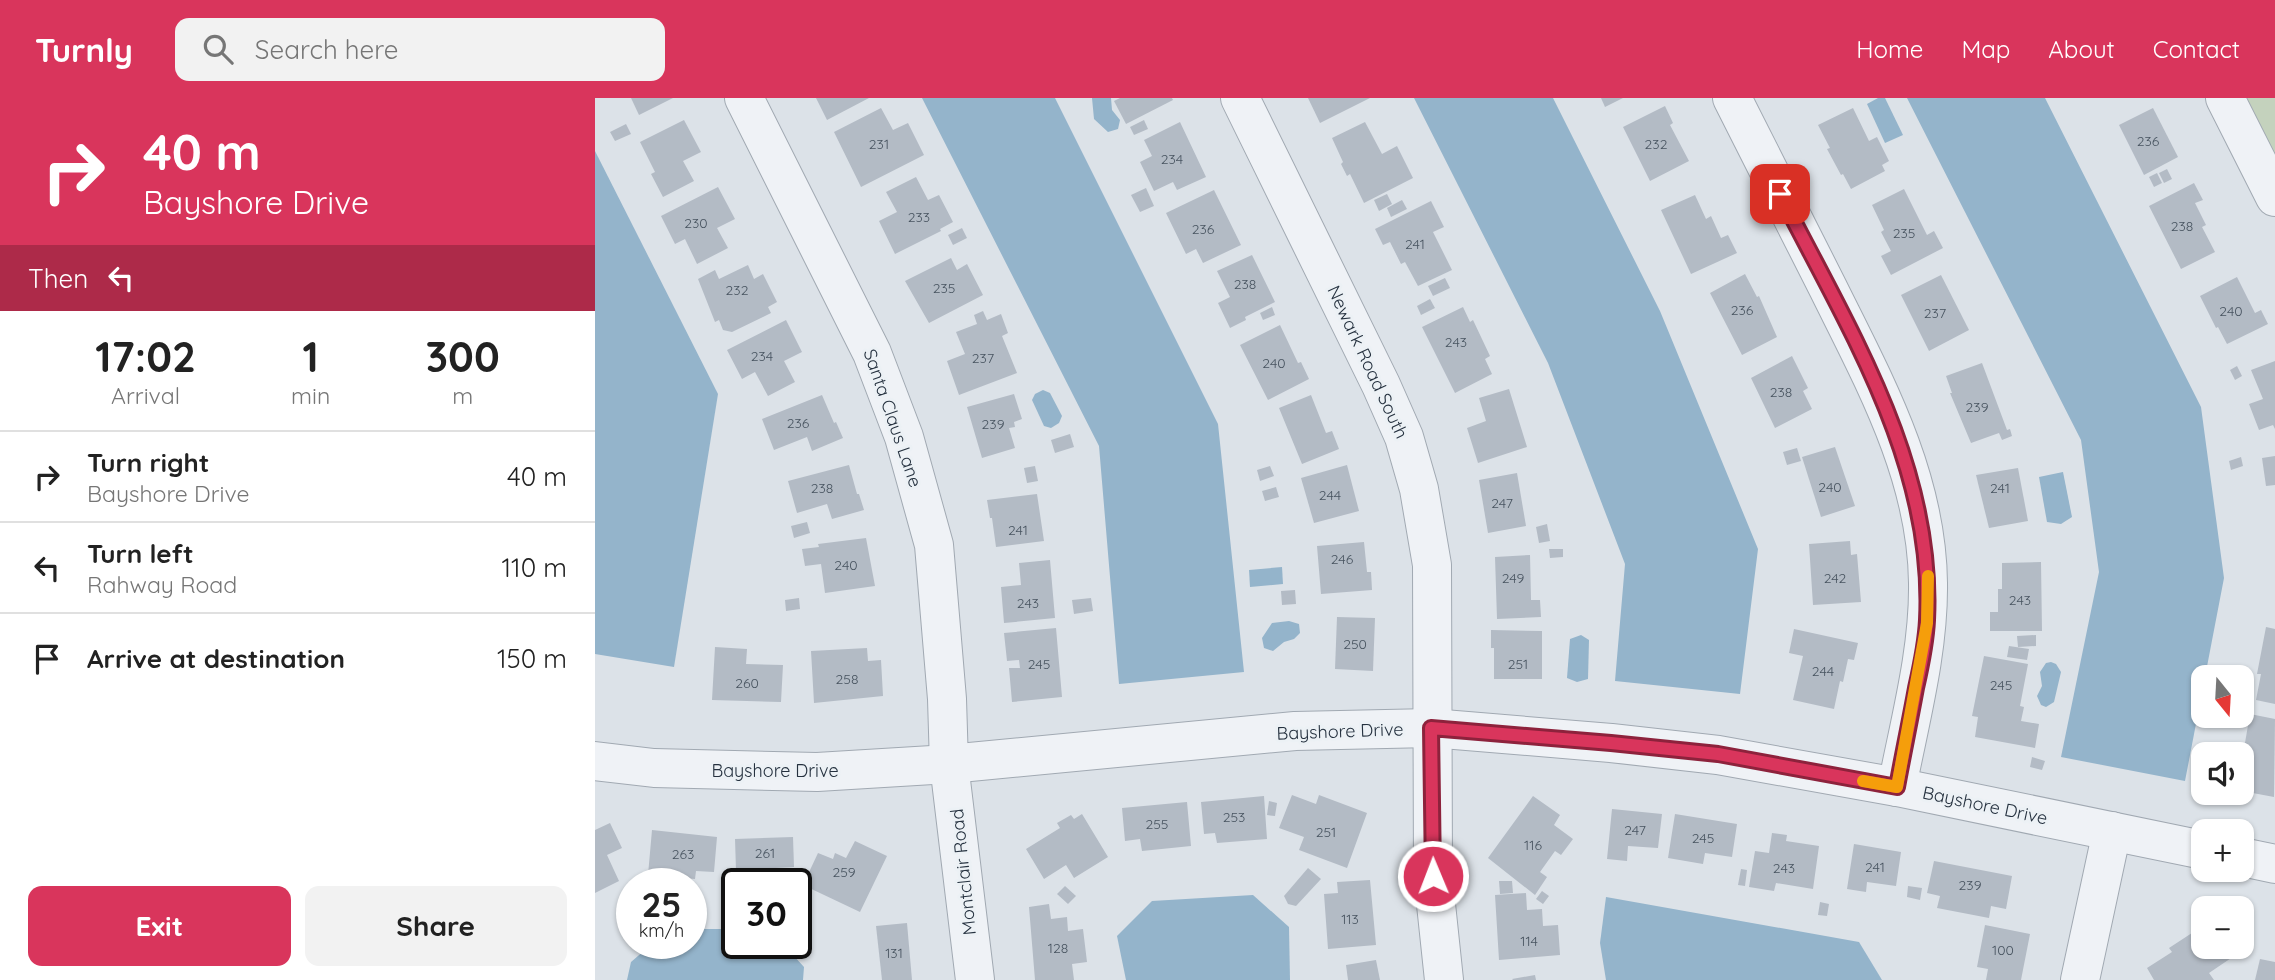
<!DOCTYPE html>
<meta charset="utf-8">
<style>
:root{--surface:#fff;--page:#f2f2f2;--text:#222;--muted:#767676;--line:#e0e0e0;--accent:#d9355c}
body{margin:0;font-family:Quicksand,sans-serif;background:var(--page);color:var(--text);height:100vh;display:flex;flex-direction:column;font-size:26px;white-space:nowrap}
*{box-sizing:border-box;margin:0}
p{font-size:23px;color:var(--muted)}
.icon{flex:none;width:38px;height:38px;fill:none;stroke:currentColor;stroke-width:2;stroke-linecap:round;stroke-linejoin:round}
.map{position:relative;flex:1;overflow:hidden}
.sheet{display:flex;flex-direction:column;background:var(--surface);width:595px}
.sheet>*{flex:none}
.top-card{background:#d9355c;color:#fff;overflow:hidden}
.needle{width:46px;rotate:162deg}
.buttons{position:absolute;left:1596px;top:567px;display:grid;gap:14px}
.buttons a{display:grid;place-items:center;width:63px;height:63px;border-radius:14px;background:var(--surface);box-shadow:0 2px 5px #0004;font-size:35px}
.speed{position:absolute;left:21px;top:770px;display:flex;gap:14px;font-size:35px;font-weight:700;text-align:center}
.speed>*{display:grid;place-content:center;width:91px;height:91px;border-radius:50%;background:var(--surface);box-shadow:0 2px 5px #0004;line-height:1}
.speed small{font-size:18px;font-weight:400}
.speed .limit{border:4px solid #111;border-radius:10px;background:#fff;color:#111}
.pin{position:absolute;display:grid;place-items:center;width:60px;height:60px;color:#fff;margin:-30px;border-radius:14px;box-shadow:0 4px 10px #0006}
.me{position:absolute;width:77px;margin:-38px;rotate:359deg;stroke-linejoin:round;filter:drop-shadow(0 0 5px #0008)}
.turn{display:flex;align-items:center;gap:24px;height:147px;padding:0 28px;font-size:32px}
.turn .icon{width:91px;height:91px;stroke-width:2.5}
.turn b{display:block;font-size:49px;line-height:60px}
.then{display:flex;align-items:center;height:66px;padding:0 28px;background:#0003;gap:14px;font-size:26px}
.eta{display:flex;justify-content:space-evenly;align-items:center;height:119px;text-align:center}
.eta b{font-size:42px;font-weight:700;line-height:49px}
.primary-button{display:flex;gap:14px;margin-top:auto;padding:14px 28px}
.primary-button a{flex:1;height:80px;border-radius:14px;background:var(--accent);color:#fff;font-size:28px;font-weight:700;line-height:80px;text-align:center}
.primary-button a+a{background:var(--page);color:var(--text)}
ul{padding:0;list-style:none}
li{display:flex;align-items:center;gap:21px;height:91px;padding:0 28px;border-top:2px solid var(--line)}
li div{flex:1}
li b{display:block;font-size:26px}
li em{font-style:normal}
header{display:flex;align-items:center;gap:42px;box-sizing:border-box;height:98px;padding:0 35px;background:var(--accent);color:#fff}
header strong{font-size:33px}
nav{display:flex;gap:38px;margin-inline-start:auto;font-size:24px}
.search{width:490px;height:63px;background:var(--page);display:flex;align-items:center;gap:18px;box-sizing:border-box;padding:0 24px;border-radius:14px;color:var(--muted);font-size:26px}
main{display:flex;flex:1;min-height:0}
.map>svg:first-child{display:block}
.green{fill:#c4d2bd}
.water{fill:#94b4cb}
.building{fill:#b3bbc5}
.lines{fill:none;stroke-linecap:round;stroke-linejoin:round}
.minor-casing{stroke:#a1a9b2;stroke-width:40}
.minor{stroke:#eff2f6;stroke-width:38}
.route-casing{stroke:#8d223c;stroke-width:18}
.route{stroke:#d9355c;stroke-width:12}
.slow{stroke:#f59e0b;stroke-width:12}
.labels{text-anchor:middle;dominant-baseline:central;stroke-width:6;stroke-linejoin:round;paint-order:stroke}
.number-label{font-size:14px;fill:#485460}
.street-label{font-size:18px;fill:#25313f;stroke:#ecf1f5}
</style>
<header>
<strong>Turnly</strong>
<div class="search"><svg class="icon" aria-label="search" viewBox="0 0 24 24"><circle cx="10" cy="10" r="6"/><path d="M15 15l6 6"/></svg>Search here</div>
<nav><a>Home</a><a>Map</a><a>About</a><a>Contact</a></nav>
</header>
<main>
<section class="sheet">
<div class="top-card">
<div class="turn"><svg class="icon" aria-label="right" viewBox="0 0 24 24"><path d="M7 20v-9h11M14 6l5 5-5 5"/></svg><div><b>40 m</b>Bayshore Drive</div></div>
<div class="then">Then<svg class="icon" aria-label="left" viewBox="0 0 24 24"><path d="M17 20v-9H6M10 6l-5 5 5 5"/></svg></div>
</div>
<div class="eta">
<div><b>17:02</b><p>Arrival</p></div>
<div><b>1</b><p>min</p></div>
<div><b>300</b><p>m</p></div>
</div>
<ul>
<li><svg class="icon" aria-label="right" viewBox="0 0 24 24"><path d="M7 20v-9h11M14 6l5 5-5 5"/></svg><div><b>Turn right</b><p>Bayshore Drive</p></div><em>40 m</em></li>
<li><svg class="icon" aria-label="left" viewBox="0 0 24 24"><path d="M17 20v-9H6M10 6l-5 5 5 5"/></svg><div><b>Turn left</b><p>Rahway Road</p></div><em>110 m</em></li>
<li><svg class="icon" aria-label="arrive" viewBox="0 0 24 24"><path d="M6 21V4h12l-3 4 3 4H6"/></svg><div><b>Arrive at destination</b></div><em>150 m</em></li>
</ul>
<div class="primary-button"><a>Exit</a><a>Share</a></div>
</section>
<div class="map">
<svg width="1680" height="882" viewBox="0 0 1680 882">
<rect width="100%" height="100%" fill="#dce2e8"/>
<polygon class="green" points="1627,0 1680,0 1680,105"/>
<g class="water">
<polygon points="327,0 460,0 623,326 649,574 524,586 504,348"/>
<polygon points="497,0 516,0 517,12 525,22 523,31 513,34 499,21"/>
<polygon points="819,0 958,0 1065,213 1163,451 1145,596 1020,583 1030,466 953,265"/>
<polygon points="1283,0 1290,0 1308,37 1290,45 1272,6"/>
<polygon points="1312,0 1450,0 1606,309 1629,480 1590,683 1466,659 1504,474 1486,342"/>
<polygon points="0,53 123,296 79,569 0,556"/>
<polygon points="448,292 455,295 467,318 464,325 456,330 449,328 437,302 440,296"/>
<polygon points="1468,374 1477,419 1466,426 1452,424 1444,379"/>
<polygon points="687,469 688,486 655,489 654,472"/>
<polygon points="694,523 704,526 705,535 699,541 689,544 678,553 669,550 667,540 677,525"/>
<polygon points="986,537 994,542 993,581 982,584 972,580 975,541"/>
<polygon points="1456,564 1461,566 1466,574 1459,604 1451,609 1446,607 1442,598 1447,588 1445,574 1451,565"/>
<polygon points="658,797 694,829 695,882 531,882 522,838 557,803"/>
<polygon points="1011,799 1264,844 1287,882 1011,882 1005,845"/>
<polygon points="96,831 142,831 142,845 187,845 209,869 208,882 32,882 36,864 58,845 96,845"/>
</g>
<g class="building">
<polygon points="36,0 78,0 44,17"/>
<polygon points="221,0 274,0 232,22"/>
<polygon points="525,0 577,0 578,2 531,26 519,3"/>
<polygon points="713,0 775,0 725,25"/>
<polygon points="1006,0 1028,0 1010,9"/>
<polygon points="1070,8 1078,25 1075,27 1094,63 1055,83 1028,29"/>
<polygon points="286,10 298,32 313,25 329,57 266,89 239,34"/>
<polygon points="1258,10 1274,43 1282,39 1294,63 1287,67 1290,73 1256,91 1248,76 1246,77 1232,51 1235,50 1223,27"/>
<polygon points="1558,10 1583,59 1549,77 1524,27"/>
<polygon points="89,22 106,54 88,63 99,83 68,99 56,76 60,74 45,44"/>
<polygon points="549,22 553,31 539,37 535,29"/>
<polygon points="585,24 611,79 582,92 578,84 559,93 545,64 557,58 549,42"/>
<polygon points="770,24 787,56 802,48 818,80 769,105 755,76 752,78 746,66 748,64 737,40"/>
<polygon points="31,26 36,36 20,43 15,34"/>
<polygon points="1572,71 1577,81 1569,85 1564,75"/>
<polygon points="1562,75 1567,85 1559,89 1554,79"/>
<polygon points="321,79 333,102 344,97 358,124 345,131 346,133 300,156 284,123 302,114 291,94"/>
<polygon points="1599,85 1608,102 1600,105 1611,127 1607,129 1620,154 1586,171 1554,108"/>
<polygon points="123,89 140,121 122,130 133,150 102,166 90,141 80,146 66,118"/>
<polygon points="551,90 559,108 545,114 536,97"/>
<polygon points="1309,91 1332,137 1339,133 1348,150 1296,177 1286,158 1296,153 1286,134 1289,132 1277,107"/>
<polygon points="619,92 646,147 608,165 601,151 591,156 571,115"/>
<polygon points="792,96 797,106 784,113 779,102"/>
<polygon points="1100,97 1111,121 1116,118 1126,140 1133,137 1142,155 1096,176 1066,112"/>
<polygon points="807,102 812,111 796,119 792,110"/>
<polygon points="836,103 849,129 838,134 857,172 823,188 810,164 806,166 795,144 788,147 780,131"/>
<polygon points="367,130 372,140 358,147 353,137"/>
<polygon points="657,157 680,204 650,219 651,222 635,230 623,205 635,199 622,173"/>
<polygon points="356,160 362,172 372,166 388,197 334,225 310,183"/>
<polygon points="153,167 159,181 168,176 182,204 173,209 176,215 137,234 128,232 124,222 120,224 103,181 120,172 124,181"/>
<polygon points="1150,176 1162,199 1164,198 1182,239 1147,257 1115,195"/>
<polygon points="1346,177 1374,232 1334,253 1306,197"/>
<polygon points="1642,179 1660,215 1666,212 1673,226 1632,246 1623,229 1621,230 1605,198"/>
<polygon points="850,180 855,190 838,198 833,188"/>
<polygon points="835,201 840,210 826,217 822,208"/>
<polygon points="677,209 680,217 668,222 665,215"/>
<polygon points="868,209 875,224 878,222 895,258 890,261 897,276 860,295 827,229"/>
<polygon points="388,213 392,222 406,216 413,235 407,238 422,275 364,297 352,263 370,256 361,234 382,226 379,217"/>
<polygon points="191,222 207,254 189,263 200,284 173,298 160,274 147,281 132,252"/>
<polygon points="685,227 703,265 706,264 714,281 673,302 645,247"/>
<polygon points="1197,258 1213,290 1208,293 1217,311 1180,330 1156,280"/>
<polygon points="1680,263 1680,331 1678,327 1664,332 1654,306 1668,301 1656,272"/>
<polygon points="1387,265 1412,332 1415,331 1417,338 1407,342 1404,335 1376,345 1355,295 1357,295 1351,278"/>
<polygon points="1642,268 1647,278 1640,282 1635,272"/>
<polygon points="914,291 932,349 883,365 872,330 891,323 884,300"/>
<polygon points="419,296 427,321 419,324 420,329 414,330 420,350 387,360 372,309"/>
<polygon points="227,297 239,325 241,324 248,340 217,353 212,339 179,352 167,321"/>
<polygon points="716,297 731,335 737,333 744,351 707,366 684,310"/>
<polygon points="475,336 479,349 460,355 456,342"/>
<polygon points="1240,349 1260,408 1226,419 1207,359"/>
<polygon points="1202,350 1206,363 1192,367 1188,354"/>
<polygon points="1680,358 1680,387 1671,388 1667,360"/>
<polygon points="1646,359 1648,368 1636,372 1634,363"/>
<polygon points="254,367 262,396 264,396 269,412 237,421 232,406 202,415 193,383"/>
<polygon points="752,367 764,413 719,425 706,380"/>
<polygon points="440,368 443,383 432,385 429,370"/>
<polygon points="675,368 679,378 665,383 662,372"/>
<polygon points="1423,370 1433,423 1394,430 1381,377"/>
<polygon points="922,375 931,428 893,435 884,382"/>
<polygon points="681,389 684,399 670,403 667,393"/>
<polygon points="442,396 449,443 401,449 397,420 395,420 392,402"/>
<polygon points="212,424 215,435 199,440 196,428"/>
<polygon points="952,426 955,443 944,445 941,429"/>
<polygon points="271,440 280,488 230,495 226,466 210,468 207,451 224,449 223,446"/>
<polygon points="1255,443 1256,457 1262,456 1266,504 1218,507 1214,446"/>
<polygon points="769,444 772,474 776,474 777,492 726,496 722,448"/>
<polygon points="954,451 968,451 968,459 955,460"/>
<polygon points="935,457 936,502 945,502 946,519 902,521 900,459"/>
<polygon points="455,462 460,520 409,525 406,489 426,487 424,465"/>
<polygon points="1446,464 1447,533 1395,533 1395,514 1403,514 1403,491 1407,491 1407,465"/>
<polygon points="700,492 701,506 687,507 686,493"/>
<polygon points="204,500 205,511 191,513 190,502"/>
<polygon points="496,500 498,513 479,516 477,502"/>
<polygon points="742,519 780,520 778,573 740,571"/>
<polygon points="1671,529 1680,531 1680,606 1661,602 1666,576 1662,576"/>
<polygon points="461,530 467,599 417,604 414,570 425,570 424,562 412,563 409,535"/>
<polygon points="1199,531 1263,545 1259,562 1253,561 1248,584 1245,583 1239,611 1198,602 1208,558 1194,555"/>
<polygon points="896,532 947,533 947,581 899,581 899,550 896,550"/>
<polygon points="1441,537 1441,548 1423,549 1422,538"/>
<polygon points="1414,548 1434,551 1432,562 1412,559"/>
<polygon points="120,549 152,551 151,566 188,567 186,604 117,602"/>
<polygon points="272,550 273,563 286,562 288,598 219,605 216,553"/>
<polygon points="1389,558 1433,566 1425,608 1429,609 1426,623 1444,626 1440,650 1380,639 1383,619 1377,618"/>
<polygon points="1655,616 1680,621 1679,699 1647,693 1647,662"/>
<polygon points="1437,659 1450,663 1447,672 1435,669"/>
<polygon points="697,697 721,706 724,697 772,715 752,770 704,752 709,739 684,730"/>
<polygon points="669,698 672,741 622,745 620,735 609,736 606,704"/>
<polygon points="938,698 965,717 959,727 978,741 966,757 960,753 945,774 952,779 940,797 893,760"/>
<polygon points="674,703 682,705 680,718 672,717"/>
<polygon points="592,704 596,748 547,753 545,741 530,743 527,710"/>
<polygon points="1017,711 1067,716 1063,750 1033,748 1032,763 1012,761"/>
<polygon points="487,716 513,759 479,780 471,767 449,781 431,751 465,730 462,725 476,717 479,721"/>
<polygon points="1080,716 1142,726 1137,759 1110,755 1108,766 1073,760"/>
<polygon points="15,725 27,750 12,757 24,783 0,795 0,732"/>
<polygon points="57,732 122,739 119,774 101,773 100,781 53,777"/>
<polygon points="1177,735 1192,737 1191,743 1224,748 1218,791 1181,785 1179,793 1154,789 1160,753 1174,755"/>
<polygon points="198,739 199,769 141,772 140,741"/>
<polygon points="260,743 292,758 265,814 208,787 223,755 238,761 240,755 251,760"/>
<polygon points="1259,746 1306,754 1301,788 1272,784 1271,794 1252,791"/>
<polygon points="1339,763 1417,778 1411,811 1396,808 1394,820 1342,810 1345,798 1332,795"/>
<polygon points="713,770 726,781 701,808 693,806 689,798"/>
<polygon points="1146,771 1152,772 1150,788 1143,787"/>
<polygon points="775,782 781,847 733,851 729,796 743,795 742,784"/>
<polygon points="904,783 917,783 918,795 905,796"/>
<polygon points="470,788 481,798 473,806 462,796"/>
<polygon points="1313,788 1327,790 1325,802 1312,799"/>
<polygon points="947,793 954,798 948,806 941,801"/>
<polygon points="931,795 932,812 947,811 948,828 963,827 965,857 904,862 900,797"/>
<polygon points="1225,804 1234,806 1232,818 1223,817"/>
<polygon points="454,806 456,821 472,819 473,833 488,831 492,864 477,866 479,882 440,882 434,809"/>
<polygon points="312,825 317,882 287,882 281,828"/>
<polygon points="1390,827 1435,836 1426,882 1391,882 1393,871 1382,869"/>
<polygon points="1600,833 1603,837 1608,833 1608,849 1646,849 1648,852 1614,875 1619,882 1559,882 1552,870 1577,854 1574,850"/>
<polygon points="1665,861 1680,864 1680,882 1660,882"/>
<polygon points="781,862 785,882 753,882 751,867"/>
<polygon points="940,877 941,882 918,882 917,881"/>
</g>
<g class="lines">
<g class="minor-casing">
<g id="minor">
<polyline points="149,0 277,255 309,339 339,447 352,601 354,666 380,882"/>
<polyline points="645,0 786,287 809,339 824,391 837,467 838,778 849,882"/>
<path d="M1137,0c32,63 64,127 96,190 46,93 99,188 100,295 1,68 -18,137 -31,204"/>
<polyline points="1630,0 1680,99"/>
<polyline points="0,663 59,670 222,674 354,666 700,633 836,630 1016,645 1123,657 1302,689 1608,752"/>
<polyline points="1647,759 1680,766"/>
<polyline points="1485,882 1517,733"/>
</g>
</g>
<use href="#minor" class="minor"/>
</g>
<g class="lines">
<g class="route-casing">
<path id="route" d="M838,778l-2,-148 180,15 107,11 179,33c6,-33 13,-66 19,-99 5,-22 10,-45 11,-68 8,-156 -79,-292 -147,-426"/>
</g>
<use href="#route" class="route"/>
<polyline class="slow" points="1268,683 1302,689 1332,525 1333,478"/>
</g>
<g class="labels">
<g class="number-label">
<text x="1553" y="43">236</text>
<text x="284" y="46">231</text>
<text x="1061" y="46">232</text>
<text x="577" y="61">234</text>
<text x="324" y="119">233</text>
<text x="101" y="125">230</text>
<text x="1587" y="128">238</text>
<text x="608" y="131">236</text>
<text x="1309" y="135">235</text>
<text x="820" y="146">241</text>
<text x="650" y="186">238</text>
<text x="349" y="190">235</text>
<text x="142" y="192">232</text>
<text x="1147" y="212">236</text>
<text x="1636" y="213">240</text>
<text x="1340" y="215">237</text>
<text x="861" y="244">243</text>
<text x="167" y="258">234</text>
<text x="388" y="260">237</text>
<text x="679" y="265">240</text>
<text x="1186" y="294">238</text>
<text x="1382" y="309">239</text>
<text x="203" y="325">236</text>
<text x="398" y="326">239</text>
<text x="1235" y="389">240</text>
<text x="227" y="390">238</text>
<text x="1405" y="390">241</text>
<text x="735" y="397">244</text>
<text x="907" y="405">247</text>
<text x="423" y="432">241</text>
<text x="747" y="461">246</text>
<text x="251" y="467">240</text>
<text x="918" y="480">249</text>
<text x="1240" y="480">242</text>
<text x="1425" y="502">243</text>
<text x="433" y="505">243</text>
<text x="760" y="546">250</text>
<text x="444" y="566">245</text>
<text x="923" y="566">251</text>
<text x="1228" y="573">244</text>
<text x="252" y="581">258</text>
<text x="152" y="585">260</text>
<text x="1406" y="587">245</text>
<text x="639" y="719">253</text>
<text x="562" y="726">255</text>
<text x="1040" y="732">247</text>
<text x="731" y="734">251</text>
<text x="1108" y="740">245</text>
<text x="938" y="747">116</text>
<text x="170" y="755">261</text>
<text x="88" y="756">263</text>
<text x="1280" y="769">241</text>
<text x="1189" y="770">243</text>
<text x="249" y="774">259</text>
<text x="1375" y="787">239</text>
<text x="755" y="821">113</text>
<text x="934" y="843">114</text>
<text x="463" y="850">128</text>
<text x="1408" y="852">100</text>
<text x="299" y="855">131</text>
</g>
<g class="street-label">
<text transform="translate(773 264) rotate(65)">Newark Road South</text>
<text transform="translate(298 320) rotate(71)">Santa Claus Lane</text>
<text transform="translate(745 633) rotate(-2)">Bayshore Drive</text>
<text x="180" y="672">Bayshore Drive</text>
<text transform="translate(1390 707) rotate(12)">Bayshore Drive</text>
<text transform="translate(368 774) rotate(-96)">Montclair Road</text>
</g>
</g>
</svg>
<div class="buttons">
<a><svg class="needle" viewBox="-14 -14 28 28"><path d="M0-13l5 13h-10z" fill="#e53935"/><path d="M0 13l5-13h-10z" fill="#767676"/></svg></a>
<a><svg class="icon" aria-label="sound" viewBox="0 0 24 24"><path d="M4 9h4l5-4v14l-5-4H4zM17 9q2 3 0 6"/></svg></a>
<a>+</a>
<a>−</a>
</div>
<div class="speed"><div>25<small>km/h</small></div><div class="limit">30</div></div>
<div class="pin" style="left:1185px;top:96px;background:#d93025"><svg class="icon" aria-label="arrive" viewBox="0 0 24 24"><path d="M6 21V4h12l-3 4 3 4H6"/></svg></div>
<svg class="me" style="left:838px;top:778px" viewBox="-20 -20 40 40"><circle r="17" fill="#d9355c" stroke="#fff" stroke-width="3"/><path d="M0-11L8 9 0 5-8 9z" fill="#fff"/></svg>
</div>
</main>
